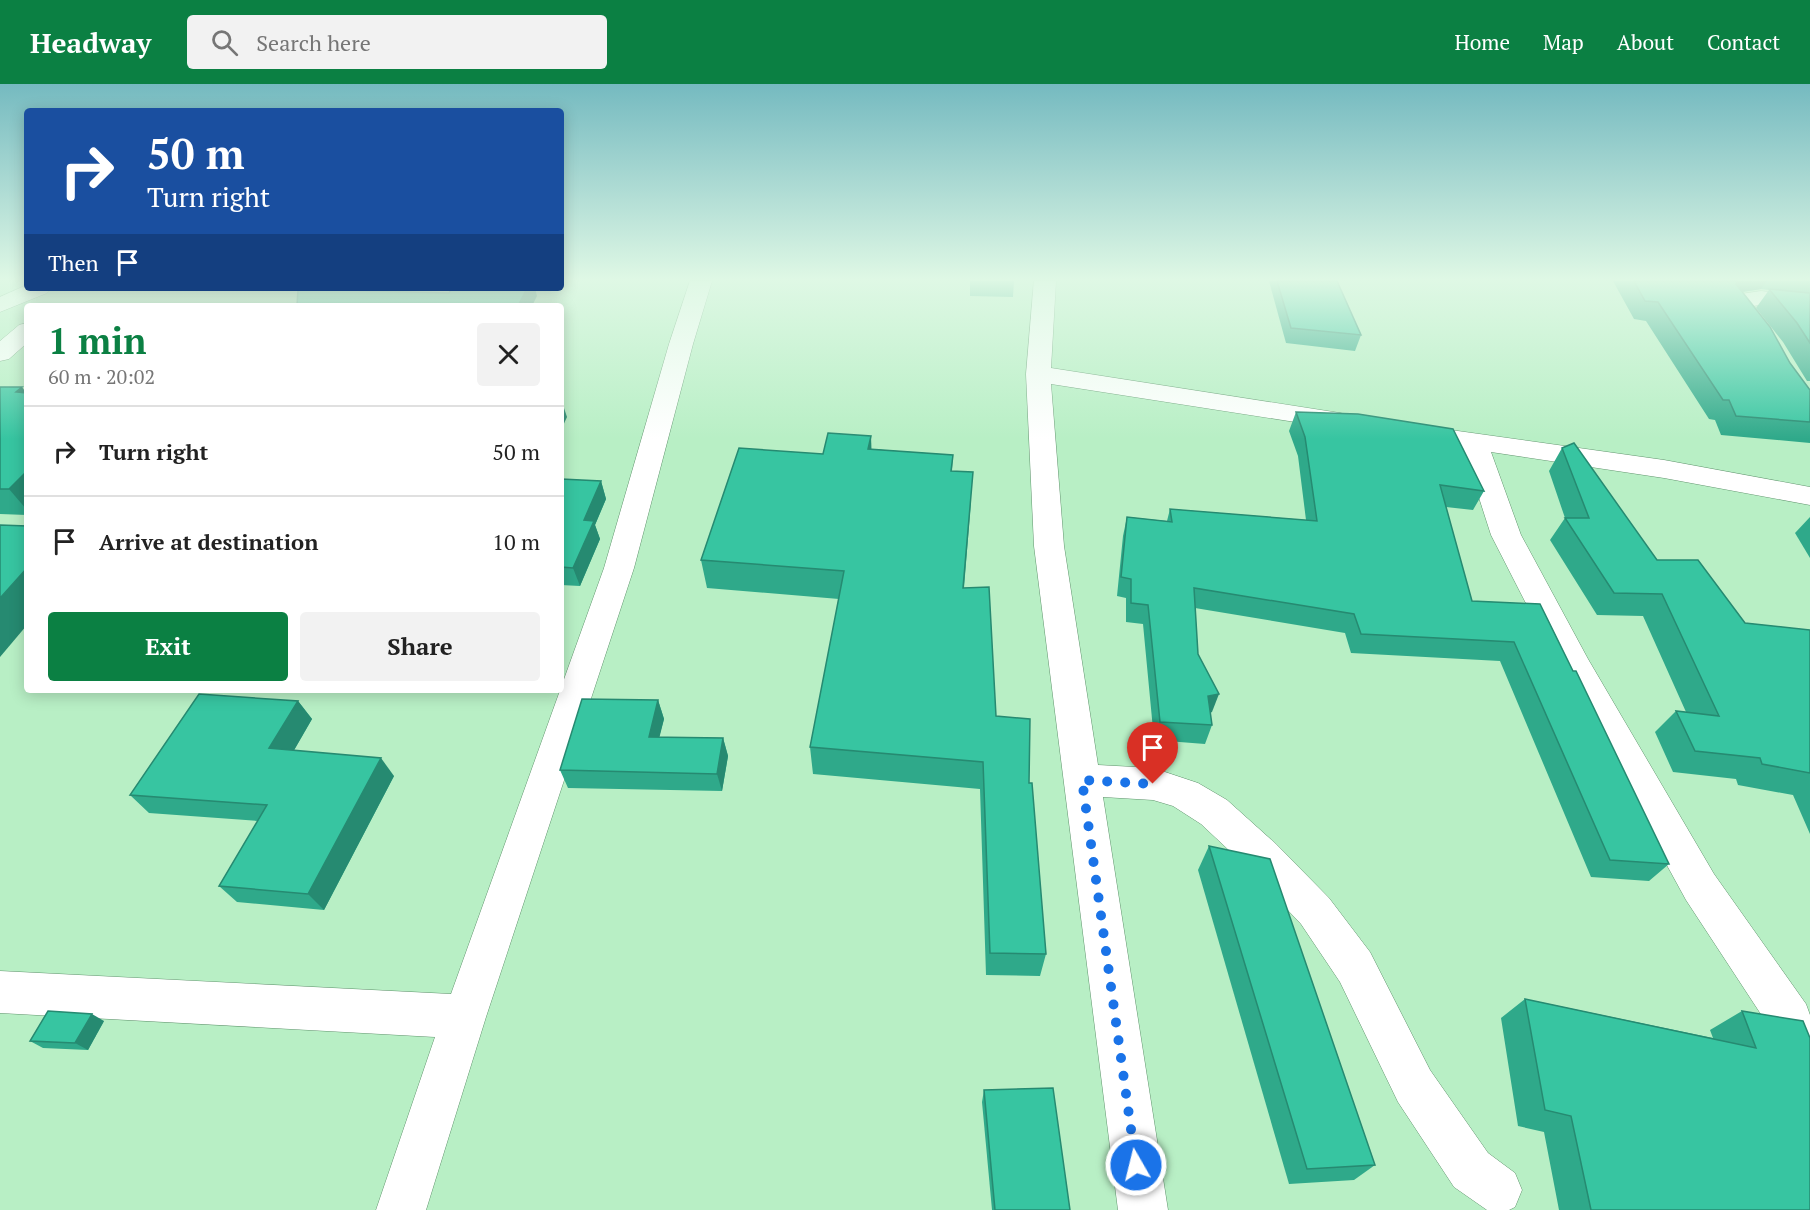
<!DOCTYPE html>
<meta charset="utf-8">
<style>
:root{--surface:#fff;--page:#f2f2f2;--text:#222;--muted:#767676;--line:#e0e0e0;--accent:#0b8043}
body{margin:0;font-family:"PT Serif",serif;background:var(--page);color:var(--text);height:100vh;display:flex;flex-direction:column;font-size:22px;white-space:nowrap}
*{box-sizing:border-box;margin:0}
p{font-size:20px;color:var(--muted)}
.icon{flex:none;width:33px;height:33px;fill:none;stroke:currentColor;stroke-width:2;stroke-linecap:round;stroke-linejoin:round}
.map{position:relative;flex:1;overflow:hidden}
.sheet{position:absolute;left:24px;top:219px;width:540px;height:390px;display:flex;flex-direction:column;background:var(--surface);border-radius:6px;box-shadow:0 3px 15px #0003}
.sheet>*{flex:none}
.guide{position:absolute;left:24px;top:24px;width:540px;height:183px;border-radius:6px;box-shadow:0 3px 15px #0003;background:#1a4fa0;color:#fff;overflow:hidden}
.pin{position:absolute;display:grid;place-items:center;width:51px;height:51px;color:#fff;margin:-62px -26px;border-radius:50% 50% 50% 0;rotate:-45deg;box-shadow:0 0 6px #0007}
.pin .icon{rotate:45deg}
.me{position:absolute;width:66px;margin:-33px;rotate:352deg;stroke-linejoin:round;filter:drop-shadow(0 0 4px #0008)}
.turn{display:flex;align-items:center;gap:21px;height:126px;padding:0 24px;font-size:27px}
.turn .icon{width:78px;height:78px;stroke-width:2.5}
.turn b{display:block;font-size:42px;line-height:51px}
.then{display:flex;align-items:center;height:57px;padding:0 24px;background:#0003;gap:12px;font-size:22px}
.round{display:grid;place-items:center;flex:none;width:63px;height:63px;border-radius:6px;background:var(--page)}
.overview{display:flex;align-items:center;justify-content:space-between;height:102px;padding:0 24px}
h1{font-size:36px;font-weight:700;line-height:45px;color:var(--accent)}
.cta{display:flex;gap:12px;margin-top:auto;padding:12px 24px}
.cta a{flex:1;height:69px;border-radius:6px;background:var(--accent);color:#fff;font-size:24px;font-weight:700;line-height:69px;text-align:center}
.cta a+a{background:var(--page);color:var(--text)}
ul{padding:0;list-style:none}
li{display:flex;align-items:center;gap:18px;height:90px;padding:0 24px;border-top:2px solid var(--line)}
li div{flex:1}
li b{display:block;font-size:22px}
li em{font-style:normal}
header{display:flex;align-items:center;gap:36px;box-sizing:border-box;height:84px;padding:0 30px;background:var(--accent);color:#fff}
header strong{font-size:28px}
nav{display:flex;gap:33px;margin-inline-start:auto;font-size:21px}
.search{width:420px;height:54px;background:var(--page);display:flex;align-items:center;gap:15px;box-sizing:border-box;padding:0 21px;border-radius:6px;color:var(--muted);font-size:22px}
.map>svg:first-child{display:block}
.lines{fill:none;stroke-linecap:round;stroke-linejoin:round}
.minor-casing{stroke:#61946e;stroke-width:1}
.minor{fill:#fff;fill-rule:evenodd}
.wall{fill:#2fa98a}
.shaded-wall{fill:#268a71}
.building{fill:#37c5a1;stroke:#268a71;stroke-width:1.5}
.route{stroke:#1a73e8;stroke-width:10;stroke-dasharray:0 18}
</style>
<header>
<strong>Headway</strong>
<div class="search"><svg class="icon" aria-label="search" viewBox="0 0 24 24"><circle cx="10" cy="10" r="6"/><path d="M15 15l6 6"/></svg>Search here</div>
<nav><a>Home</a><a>Map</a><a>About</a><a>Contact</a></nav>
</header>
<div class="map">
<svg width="1810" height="1126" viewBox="0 0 1810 1126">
<rect width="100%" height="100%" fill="#b8efc5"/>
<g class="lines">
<g class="minor-casing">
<g id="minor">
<polygon points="690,197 712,197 693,260 634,484 486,933 426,1126 376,1126 435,953 0,929 0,887 451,910 604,484 669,260"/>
<polygon points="1034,197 1056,197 1051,284 1340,329 1349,331 1353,337 1349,343 1340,345 1051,300 1064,462 1098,681 1153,684 1198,699 1227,716 1276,760 1329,814 1370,868 1430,986 1488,1069 1515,1089 1522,1106 1515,1123 1509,1126 1487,1126 1454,1103 1398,1018 1340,898 1301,840 1248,784 1201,740 1173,722 1153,716 1103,713 1168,1126 1118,1126 1034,462 1026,290"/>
<polygon points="27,201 27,204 50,204 47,209 0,228 0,213"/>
<polygon points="1761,207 1810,213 1810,227 1761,221 1736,224 1728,222 1725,217 1728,212"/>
<polygon points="27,239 27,259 9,275 0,277 0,257 19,241"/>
<polygon points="1415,341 1664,376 1810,403 1810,421 1664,394 1491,368 1521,451 1588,575 1714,790 1806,920 1810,931 1810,1018 1794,1011 1772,947 1686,816 1559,584 1491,451 1463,364 1406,355 1402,349 1406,343"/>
</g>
</g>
<use href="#minor" class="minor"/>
</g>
<g class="wall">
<polygon points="970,197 1014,197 1013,213 970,212"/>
<polygon points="1269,197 1337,197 1361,251 1355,267 1286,259"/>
<polygon points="1613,197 1810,197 1810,297 1807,297 1783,258 1756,224 1769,206 1761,205 1742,208 1790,279 1810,306 1810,359 1721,351 1715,336 1709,335 1646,237 1634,235"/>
<polygon points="0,303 27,309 27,431 0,430"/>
<polygon points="1296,328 1484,407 1473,426 1446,423 1472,517 1540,520 1669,780 1649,797 1591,793 1500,577 1351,569 1345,549 1195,524 1198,570 1212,628 1210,629 1212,641 1205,660 1154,656 1143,540 1126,538 1126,514 1117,512 1123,452 1127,433 1167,437 1170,425 1306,436 1298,372 1289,347"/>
<polygon points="1562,364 1657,476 1745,539 1810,546 1810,750 1793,711 1738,701 1736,695 1673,688 1655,648 1676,627 1686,628 1643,532 1597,531 1550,456 1565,434 1549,387"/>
<polygon points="871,365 953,371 952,387 971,417 964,504 996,632 1029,699 1046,870 1040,892 986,891 980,705 813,690 810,663 839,515 707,504 701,476"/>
<polygon points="561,395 601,397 606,415 595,441 600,455 580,502 561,501"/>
<polygon points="1810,433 1810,474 1795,449"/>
<polygon points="658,616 664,635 659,653 723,654 728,672 722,707 568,704 560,686"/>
<polygon points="298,617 312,635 294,666 394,692 324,826 237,818 219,802 258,737 149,729 130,711"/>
<polygon points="1209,762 1375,1081 1354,1096 1289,1100 1198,786"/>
<polygon points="1525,915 1713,954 1710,946 1742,927 1810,954 1810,1126 1559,1126 1544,1048 1518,1042 1501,934"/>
<polygon points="104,937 88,966 43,964 30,957"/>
<polygon points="984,1006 1070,1126 992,1126 982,1018"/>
</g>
<g class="shaded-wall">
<polygon points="1736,197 1767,197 1761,205 1728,210"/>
<polygon points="527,204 535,204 537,212 532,222 518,222"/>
<polygon points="22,303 27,310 16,308"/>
<polygon points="561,315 567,333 561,346"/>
<polygon points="871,352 872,380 868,365"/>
<polygon points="27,387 27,426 9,405"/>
<polygon points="601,397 606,415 595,441 600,455 580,502 573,484 584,436"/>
<polygon points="27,484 27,541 0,573 0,514"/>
<polygon points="1219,610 1212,628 1201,630 1208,612"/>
<polygon points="658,616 664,635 655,671 649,653"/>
<polygon points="298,617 312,635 285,682 269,664"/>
<polygon points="723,654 728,672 722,707 717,690"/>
<polygon points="381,674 394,692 324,826 308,810"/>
<polygon points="92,930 104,937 88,966 75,959"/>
</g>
<g class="building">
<polygon points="1277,197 1337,197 1361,251 1291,244"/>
<polygon points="1634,197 1737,197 1736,200 1770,243 1790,279 1810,306 1810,338 1736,332 1729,316 1723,316 1658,218 1645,217"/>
<polygon points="452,204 527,204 518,222 297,222 298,205 449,209"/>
<polygon points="1769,205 1810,209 1810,259 1797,239"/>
<polygon points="0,303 22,303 16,308 27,309 27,387 9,405 0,405"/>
<polygon points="1296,328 1358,330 1453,345 1484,407 1440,401 1472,517 1540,520 1573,587 1576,587 1669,780 1610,776 1514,558 1361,550 1354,530 1194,504 1198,570 1219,610 1208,612 1212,641 1160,638 1148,521 1131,519 1131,495 1121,493 1127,433 1172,438 1170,425 1317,437 1305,353"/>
<polygon points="828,349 871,352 868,365 953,371 951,387 973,388 963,504 989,503 996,632 1030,635 1029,699 1032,699 1046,870 990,869 983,678 810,663 844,487 701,476 739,364 823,370"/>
<polygon points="1574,359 1657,476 1698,476 1745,539 1810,546 1810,689 1762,680 1760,674 1695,667 1676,627 1719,632 1662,510 1614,509 1565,434 1589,434 1562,364"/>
<polygon points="561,395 601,397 584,436 594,437 573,484 561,483"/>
<polygon points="0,441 27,442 27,484 0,514"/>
<polygon points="199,610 298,617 269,664 381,674 308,810 219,802 267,721 130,711"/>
<polygon points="582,615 658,616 649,653 723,654 717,690 560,686"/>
<polygon points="1209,762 1270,775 1375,1081 1307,1085"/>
<polygon points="1525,915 1756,964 1742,927 1803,937 1810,954 1810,1126 1591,1126 1571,1032 1545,1026"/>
<polygon points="48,927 92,930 75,959 30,957"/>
<polygon points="1053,1004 1070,1126 995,1126 984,1006"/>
</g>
<linearGradient id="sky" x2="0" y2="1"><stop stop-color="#75bac0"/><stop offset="0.55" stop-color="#dff8e5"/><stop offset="1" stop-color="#dff8e5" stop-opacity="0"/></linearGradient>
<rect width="1810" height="355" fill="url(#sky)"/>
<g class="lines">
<polyline class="route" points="1136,1081 1082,696 1153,700"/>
</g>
</svg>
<div class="pin" style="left:1153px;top:700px;background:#d93025"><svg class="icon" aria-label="arrive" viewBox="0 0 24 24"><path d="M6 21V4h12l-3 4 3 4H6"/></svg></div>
<svg class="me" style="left:1136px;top:1081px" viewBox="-20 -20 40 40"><circle r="17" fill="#1a73e8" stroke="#fff" stroke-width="3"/><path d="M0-11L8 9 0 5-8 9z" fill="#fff"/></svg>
<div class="guide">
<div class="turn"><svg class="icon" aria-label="right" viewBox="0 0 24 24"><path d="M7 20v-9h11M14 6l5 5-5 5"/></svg><div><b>50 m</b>Turn right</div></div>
<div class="then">Then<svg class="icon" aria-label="arrive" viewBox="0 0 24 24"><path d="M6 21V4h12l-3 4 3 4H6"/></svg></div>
</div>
<section class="sheet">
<div class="overview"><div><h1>1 min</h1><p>60 m · 20:02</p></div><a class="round"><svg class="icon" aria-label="close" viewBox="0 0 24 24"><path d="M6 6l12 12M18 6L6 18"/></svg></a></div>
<ul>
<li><svg class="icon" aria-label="right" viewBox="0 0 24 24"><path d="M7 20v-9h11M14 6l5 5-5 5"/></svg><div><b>Turn right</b></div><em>50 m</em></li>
<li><svg class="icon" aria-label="arrive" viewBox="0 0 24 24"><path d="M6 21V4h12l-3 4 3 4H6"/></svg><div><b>Arrive at destination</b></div><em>10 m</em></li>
</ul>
<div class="cta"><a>Exit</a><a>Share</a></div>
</section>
</div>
